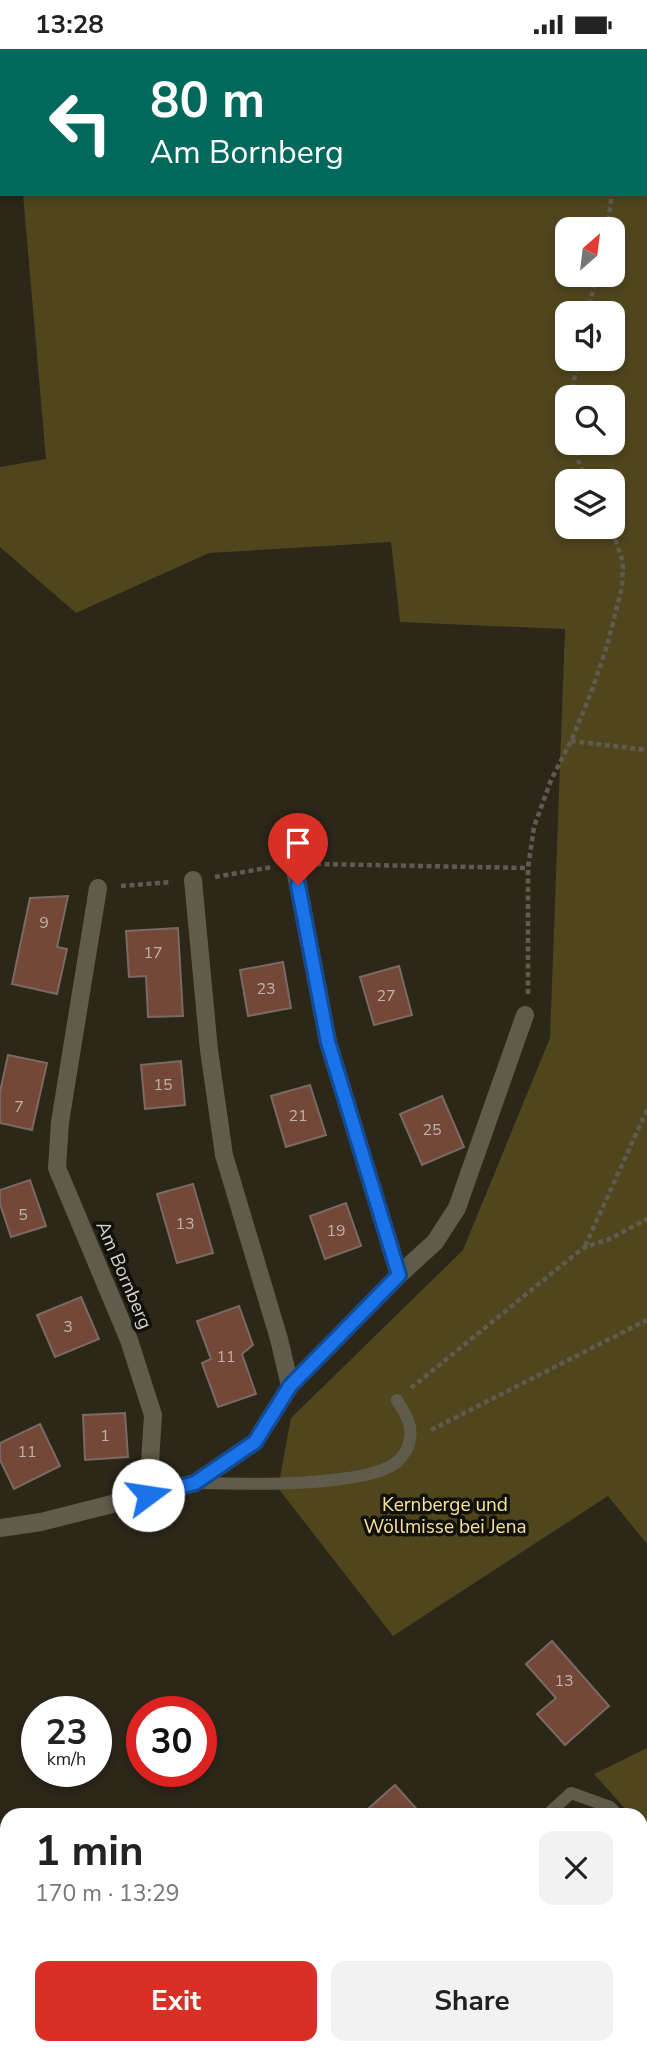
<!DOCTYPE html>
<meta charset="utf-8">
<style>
:root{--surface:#fff;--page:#f2f2f2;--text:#222;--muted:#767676;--accent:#d93025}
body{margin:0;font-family:"Nunito Sans",sans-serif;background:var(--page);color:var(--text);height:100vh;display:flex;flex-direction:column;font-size:26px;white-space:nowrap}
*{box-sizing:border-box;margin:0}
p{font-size:23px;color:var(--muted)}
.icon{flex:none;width:38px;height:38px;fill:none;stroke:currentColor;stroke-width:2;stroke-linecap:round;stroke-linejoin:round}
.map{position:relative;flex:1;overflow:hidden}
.sheet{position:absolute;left:0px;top:1759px;width:648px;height:247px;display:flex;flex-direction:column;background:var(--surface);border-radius:21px 21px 0 0;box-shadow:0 4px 10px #0003}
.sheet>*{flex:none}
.banner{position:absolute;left:0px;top:0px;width:648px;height:147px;box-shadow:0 4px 10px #0003;background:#00695c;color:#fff;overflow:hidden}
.needle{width:46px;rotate:28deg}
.fabs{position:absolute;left:555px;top:168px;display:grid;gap:14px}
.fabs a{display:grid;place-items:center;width:70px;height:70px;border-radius:14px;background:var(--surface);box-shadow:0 4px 10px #0003;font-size:35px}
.speed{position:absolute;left:21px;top:1647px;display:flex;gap:14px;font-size:35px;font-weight:700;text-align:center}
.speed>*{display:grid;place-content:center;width:91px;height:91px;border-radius:50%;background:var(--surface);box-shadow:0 4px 10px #0003;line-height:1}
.speed small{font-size:18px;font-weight:400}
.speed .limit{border:10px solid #d22;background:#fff;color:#111}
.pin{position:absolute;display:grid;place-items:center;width:60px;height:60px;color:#fff;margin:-72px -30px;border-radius:50% 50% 50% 0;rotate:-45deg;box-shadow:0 0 7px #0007}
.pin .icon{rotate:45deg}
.me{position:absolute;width:77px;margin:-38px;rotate:76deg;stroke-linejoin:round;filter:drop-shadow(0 0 5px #0008)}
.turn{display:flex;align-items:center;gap:24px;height:147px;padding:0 35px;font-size:32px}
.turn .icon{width:91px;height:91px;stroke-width:2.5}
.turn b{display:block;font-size:49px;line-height:60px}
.round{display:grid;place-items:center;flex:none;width:74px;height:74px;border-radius:14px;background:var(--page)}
.headline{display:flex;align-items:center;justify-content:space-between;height:119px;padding:0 35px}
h1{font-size:42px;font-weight:700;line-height:52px}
.cta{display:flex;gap:14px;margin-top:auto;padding:14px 35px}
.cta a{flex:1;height:80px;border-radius:14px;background:var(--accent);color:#fff;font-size:28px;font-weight:700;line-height:80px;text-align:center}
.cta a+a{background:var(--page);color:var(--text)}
.status{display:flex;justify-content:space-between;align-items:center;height:49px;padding:0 35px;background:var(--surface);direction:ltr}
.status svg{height:19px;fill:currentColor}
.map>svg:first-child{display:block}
.green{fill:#50461e;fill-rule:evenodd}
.building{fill:#734838;stroke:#7b6962;stroke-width:2}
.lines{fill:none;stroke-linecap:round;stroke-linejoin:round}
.path{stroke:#5f5c4f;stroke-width:4.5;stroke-dasharray:5 3.5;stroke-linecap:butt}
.service{stroke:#605c4c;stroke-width:12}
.minor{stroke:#605c4c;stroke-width:18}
.route-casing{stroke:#114b97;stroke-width:18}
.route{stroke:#1a73e8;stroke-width:12}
.labels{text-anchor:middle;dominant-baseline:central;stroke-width:7;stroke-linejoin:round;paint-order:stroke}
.number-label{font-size:16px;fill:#beb2a7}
.street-label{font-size:19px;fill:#d7d5cc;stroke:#11100a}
.park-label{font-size:19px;fill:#f7e49b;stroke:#11100a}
</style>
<div class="status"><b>13:28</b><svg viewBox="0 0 49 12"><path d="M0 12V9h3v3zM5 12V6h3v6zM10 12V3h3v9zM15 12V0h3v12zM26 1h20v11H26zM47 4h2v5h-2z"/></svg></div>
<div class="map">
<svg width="647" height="2005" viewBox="0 0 647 2005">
<rect width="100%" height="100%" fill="#2b2719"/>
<g class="green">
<path d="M11,0h636v1495l-39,-48 -215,140 -115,-148 13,-70 172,-168 87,-212 15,-409 -165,-7 -9,-80 -182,11 -133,60 -76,-66v-80l46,-8 -23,-265h623v-143zM567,180h45v46h-45zM567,264h45v46h-45zM567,348h45v46h-45zM567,432h45v46h-45z"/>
<polygon points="647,1699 647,1784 641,1776 640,1766 631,1766 594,1725"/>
</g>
<g class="building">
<polygon points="229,0 301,0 302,2 229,2"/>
<polygon points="68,847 57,898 67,900 57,945 12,935 30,849"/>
<polygon points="178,879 183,967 148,968 146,927 129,928 126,882"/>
<polygon points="283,913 291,959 248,967 240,921"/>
<polygon points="399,917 412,966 374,976 360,928"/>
<polygon points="8,1006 47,1014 32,1081 0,1074 0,1043"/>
<polygon points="181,1012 185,1056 145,1060 141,1016"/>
<polygon points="310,1036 326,1086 286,1098 271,1047"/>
<polygon points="442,1047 464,1098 422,1116 400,1065"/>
<polygon points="30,1131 46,1177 11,1188 0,1155 0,1141"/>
<polygon points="193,1135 213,1204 177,1214 157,1145"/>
<polygon points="346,1154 361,1197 325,1210 310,1167"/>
<polygon points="81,1248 99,1290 55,1308 37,1266"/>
<polygon points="239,1257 253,1296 242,1305 256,1345 218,1358 202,1314 211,1310 197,1272"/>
<polygon points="125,1364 128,1408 85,1411 83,1366"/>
<polygon points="40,1375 60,1417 14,1440 0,1411 0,1394"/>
<polygon points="552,1592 609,1657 565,1696 537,1665 556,1649 526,1615"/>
<polygon points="395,1736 422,1766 361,1766"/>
<polygon points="462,1998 476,1998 483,2005 456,2005"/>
<polygon points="538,1998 554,1998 552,2001 555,2005 528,2005"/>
<polygon points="587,1998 608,1998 616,2005 581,2005"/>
</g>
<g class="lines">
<g class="path">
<polyline points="608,0 608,2"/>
<polyline points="607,180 612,145"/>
<polyline points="588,264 596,226"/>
<polyline points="571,348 578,310"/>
<polyline points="574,394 580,417 588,432"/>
<polyline points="571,692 647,701"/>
<polyline points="316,815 528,819"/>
<polyline points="215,828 272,818"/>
<polyline points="121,837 172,833"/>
<polyline points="528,945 528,819 534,778 551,731 571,692 591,644 607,597 622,538 623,513 611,478"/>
<polyline points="585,1197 647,1061"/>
<polyline points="411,1339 578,1203 585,1198 610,1190 647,1170"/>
<polyline points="431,1381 647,1271"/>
</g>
<g class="service">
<path d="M195,1434c43,1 170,5 202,-21 6,-5 12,-15 13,-23 3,-15 -6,-27 -13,-39"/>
<polyline points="547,1766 571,1744 610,1758 618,1766"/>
<polyline points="640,1789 647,1796"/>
</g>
<g class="minor">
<polyline points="98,839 60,1073 57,1119 129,1291 153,1366 148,1445"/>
<polyline points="399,1226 435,1193 457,1159 525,966"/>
<polyline points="290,1337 399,1226 328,993 294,815"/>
<polyline points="0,1479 41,1473 195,1434 255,1393 290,1337 279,1290 224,1106 209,1001 193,831"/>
<polyline points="392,1998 398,2005"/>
<polyline points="637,1998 644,2005"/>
<polyline points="284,2005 292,1998"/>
</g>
</g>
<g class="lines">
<g class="route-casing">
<polyline id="route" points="148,1446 195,1434 255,1393 290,1337 399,1226 328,993 298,836"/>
</g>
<use href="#route" class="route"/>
</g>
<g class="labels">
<g class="number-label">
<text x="44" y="874">9</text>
<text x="153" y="904">17</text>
<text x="266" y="940">23</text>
<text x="386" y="947">27</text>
<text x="163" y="1036">15</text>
<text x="19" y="1058">7</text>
<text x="298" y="1067">21</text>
<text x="432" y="1081">25</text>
<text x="23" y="1166">5</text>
<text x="185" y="1175">13</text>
<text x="336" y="1182">19</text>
<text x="68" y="1278">3</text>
<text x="226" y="1308">11</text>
<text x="105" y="1387">1</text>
<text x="27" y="1403">11</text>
<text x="564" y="1632">13</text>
</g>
<g class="street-label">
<text transform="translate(124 1226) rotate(67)">Am Bornberg</text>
</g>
<g class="park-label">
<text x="445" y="1456">Kernberge und<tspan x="445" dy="22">Wöllmisse bei Jena</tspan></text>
</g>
</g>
</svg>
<div class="fabs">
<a><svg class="needle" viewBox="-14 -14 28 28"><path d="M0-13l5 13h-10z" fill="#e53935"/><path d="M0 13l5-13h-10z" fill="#767676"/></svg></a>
<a><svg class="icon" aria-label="sound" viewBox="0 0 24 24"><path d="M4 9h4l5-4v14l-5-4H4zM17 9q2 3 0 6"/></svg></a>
<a><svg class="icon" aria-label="search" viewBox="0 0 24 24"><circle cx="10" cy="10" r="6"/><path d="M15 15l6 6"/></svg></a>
<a><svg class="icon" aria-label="layers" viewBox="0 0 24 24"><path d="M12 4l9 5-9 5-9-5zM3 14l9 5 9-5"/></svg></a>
</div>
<div class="speed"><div>23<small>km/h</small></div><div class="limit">30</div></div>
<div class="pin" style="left:298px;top:836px;background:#d93025"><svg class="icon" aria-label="arrive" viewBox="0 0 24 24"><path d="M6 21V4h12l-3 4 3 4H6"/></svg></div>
<svg class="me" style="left:148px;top:1446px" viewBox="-20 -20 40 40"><circle r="19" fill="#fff"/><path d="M0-13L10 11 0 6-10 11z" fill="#1a73e8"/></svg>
<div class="banner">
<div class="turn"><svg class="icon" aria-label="left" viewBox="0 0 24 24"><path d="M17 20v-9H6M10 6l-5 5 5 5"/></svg><div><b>80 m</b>Am Bornberg</div></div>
</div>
<section class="sheet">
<div class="headline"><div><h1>1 min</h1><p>170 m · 13:29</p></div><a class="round"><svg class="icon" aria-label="close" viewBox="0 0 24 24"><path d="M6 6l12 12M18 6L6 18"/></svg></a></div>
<div class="cta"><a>Exit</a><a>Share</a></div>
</section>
</div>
